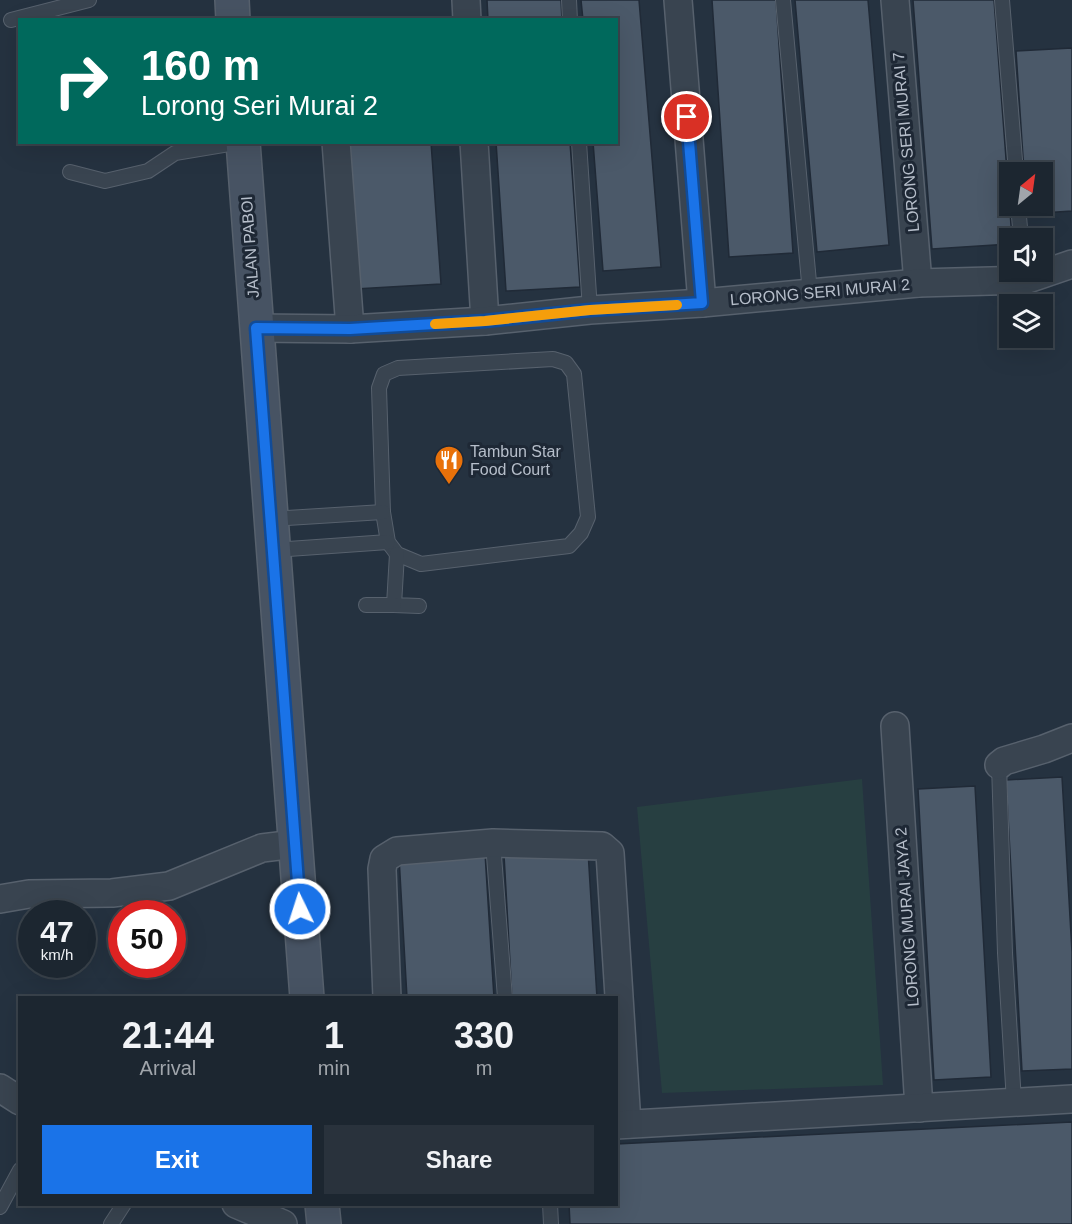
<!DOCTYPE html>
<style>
:root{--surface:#1c2630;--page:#29323c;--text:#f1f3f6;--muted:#a0a5ab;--line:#3a434c;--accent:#1a73e8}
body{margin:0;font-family:Helvetica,sans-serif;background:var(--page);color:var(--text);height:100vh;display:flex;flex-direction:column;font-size:22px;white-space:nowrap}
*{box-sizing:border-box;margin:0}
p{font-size:20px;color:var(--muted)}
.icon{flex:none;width:33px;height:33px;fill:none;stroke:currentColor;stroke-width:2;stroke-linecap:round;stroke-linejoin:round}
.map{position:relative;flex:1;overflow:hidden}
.details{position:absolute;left:18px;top:996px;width:600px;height:210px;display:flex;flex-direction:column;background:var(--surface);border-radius:0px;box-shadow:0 6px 24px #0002,0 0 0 2px var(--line)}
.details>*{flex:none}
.top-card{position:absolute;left:18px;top:18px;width:600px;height:126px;border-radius:0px;box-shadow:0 6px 24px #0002,0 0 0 2px var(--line);background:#00695c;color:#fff;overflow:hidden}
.needle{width:39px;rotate:29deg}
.buttons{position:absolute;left:999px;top:162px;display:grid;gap:12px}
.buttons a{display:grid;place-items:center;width:54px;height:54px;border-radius:0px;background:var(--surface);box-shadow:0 6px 24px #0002,0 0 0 2px var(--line);font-size:30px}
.speed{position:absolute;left:18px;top:900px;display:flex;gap:12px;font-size:30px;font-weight:700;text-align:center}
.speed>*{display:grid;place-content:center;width:78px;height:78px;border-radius:50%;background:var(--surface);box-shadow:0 6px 24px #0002,0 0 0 2px var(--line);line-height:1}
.speed small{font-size:15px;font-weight:400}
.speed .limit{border:9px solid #d22;background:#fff;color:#111}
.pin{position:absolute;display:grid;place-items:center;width:51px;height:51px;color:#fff;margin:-26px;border:3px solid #fff;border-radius:50%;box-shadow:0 2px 6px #0007}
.me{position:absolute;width:66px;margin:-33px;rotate:356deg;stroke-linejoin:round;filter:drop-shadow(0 0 4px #0008)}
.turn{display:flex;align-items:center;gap:21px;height:126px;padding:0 24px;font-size:27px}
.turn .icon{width:78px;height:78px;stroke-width:2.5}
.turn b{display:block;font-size:42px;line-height:51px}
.eta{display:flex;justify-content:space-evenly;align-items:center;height:102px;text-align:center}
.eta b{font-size:36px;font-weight:700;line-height:42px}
.cta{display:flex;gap:12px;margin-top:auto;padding:12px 24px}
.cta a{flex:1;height:69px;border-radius:0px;background:var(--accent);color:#fff;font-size:24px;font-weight:700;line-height:69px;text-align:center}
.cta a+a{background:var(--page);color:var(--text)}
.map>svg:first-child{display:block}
.green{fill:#273f41}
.building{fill:#4b5969;stroke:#202a37;stroke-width:1.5}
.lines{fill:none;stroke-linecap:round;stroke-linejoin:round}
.lane-casing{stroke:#57616d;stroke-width:16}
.street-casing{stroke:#57616d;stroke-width:30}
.secondary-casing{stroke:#57616d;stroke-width:36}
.lane{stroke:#394450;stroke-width:14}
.street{stroke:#394450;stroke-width:27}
.secondary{stroke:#475363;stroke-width:33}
.route-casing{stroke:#114b97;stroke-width:15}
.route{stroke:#1a73e8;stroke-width:10}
.slow{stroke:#f59e0b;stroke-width:10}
.labels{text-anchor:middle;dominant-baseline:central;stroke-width:6;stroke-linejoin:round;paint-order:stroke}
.street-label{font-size:16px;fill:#b6beca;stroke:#1e2835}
.poi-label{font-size:16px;fill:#b6beca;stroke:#1e2835;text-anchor:start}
</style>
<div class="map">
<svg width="1072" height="1224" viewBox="0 0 1072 1224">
<rect width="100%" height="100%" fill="#253240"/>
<polygon class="green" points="862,779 883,1085 662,1093 637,807"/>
<g class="building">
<polygon points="487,0 561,0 562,20 488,20"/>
<polygon points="581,0 639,0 661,267 603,271 593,142 616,142 616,20 583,20"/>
<polygon points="712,0 776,0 793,253 729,257"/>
<polygon points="795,0 868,0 889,245 817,252"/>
<polygon points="913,0 994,0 1012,238 1010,238 1010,244 932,249"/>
<polygon points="1072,48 1072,211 1027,214 1027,206 1042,206 1042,172 1024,172 1016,51"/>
<polygon points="345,142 431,142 441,284 355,289"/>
<polygon points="496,142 570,142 580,287 506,291"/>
<polygon points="1062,777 1072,952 1072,1069 1022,1071 1006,780"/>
<polygon points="975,786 991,1077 934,1080 918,789"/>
<polygon points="588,851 597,998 512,998 504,855"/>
<polygon points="485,853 494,998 407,998 399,857"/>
<polygon points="1072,1122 1072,1224 570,1224 569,1204 616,1204 616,1144"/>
</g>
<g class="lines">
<g class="lane-casing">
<g id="lane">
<polyline points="569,0 570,20"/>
<polyline points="783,0 810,293"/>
<polyline points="1002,0 1016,172"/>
<polyline points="11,20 89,0"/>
<polyline points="579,142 590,310"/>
<polyline points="70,172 105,181 148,171 175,153 241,142"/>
<polyline points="1018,206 1021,238"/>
<polygon points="553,359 566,363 574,374 588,517 581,533 569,546 421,564 397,554 388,542 383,512 379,388 384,374 398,368"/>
<polyline points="271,519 383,512"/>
<polyline points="274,550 388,542"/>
<polyline points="397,554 394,605 419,606"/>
<polyline points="366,605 394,605"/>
<polyline points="999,765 1005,953 1014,1102"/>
<polyline points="493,843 505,998"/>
<polyline points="550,1204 551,1224"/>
<polyline points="0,1207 20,1170"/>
<polyline points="111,1224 124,1204"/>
</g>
</g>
<g class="street-casing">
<g id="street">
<polyline points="466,0 467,20"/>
<polyline points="678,0 702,303"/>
<polyline points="895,0 918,283"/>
<polyline points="336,142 350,329"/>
<polyline points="474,142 485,321"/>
<polyline points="256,328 350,329 485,321 590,310 702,303 918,283 1025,280 1072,264"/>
<polyline points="895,726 919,1108"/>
<polyline points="999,765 1004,761 1044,749 1072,738"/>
<polyline points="0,899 29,894 112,893 169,886 262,848 295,844"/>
<polyline points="387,998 382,869 384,859 397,851 493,843 602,846 610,853 627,1124"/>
<polyline points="0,1088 20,1101"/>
<polyline points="616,1125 1072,1099"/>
<polyline points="236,1204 283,1224"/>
</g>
</g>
<g class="secondary-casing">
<g id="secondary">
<polyline points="232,0 233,20"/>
<polyline points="243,142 307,998"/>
<polyline points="322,1204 324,1224"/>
</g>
</g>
<use href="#lane" class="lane"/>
<use href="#street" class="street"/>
<use href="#secondary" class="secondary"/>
</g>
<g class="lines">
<g class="route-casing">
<polyline id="route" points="300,909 256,328 350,329 485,321 590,310 702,303 687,117"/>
</g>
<use href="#route" class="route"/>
<polyline class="slow" points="435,324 485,321 590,310 677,305"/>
</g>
<defs>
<g id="restaurant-pin" transform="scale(1.5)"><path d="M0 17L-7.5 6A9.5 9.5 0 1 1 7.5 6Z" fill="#e8710a" stroke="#1e2835"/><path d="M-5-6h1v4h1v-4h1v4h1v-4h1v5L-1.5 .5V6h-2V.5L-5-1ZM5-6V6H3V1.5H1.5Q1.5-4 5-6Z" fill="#fff"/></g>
</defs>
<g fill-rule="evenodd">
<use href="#restaurant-pin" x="449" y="460"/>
</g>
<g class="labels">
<g class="street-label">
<text transform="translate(906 142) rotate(-95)">LORONG SERI MURAI 7</text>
<text transform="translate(250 247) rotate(-94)">JALAN PABOI</text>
<text transform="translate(820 292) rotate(-5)">LORONG SERI MURAI 2</text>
<text transform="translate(907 917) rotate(-94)">LORONG MURAI JAYA 2</text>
</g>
<g class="poi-label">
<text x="470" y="451">Tambun Star<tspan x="470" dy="18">Food Court</tspan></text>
</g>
</g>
</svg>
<div class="buttons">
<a><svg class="needle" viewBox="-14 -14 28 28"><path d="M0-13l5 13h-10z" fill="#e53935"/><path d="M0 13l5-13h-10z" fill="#a0a5ab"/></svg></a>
<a><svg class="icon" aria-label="sound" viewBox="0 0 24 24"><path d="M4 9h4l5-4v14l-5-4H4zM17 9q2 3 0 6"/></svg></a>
<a><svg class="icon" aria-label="layers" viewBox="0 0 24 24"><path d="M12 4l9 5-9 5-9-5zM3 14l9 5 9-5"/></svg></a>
</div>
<div class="speed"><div>47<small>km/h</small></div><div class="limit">50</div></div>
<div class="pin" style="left:687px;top:117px;background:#d93025"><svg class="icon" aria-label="arrive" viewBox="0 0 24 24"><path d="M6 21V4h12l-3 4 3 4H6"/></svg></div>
<svg class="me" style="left:300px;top:909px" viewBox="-20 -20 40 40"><circle r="17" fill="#1a73e8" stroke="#fff" stroke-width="3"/><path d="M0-11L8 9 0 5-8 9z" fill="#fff"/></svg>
<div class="top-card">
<div class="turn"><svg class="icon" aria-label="right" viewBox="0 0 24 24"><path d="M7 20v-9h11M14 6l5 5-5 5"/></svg><div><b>160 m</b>Lorong Seri Murai 2</div></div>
</div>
<section class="details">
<div class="eta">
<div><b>21:44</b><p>Arrival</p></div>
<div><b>1</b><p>min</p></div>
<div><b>330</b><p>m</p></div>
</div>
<div class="cta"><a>Exit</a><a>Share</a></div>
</section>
</div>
